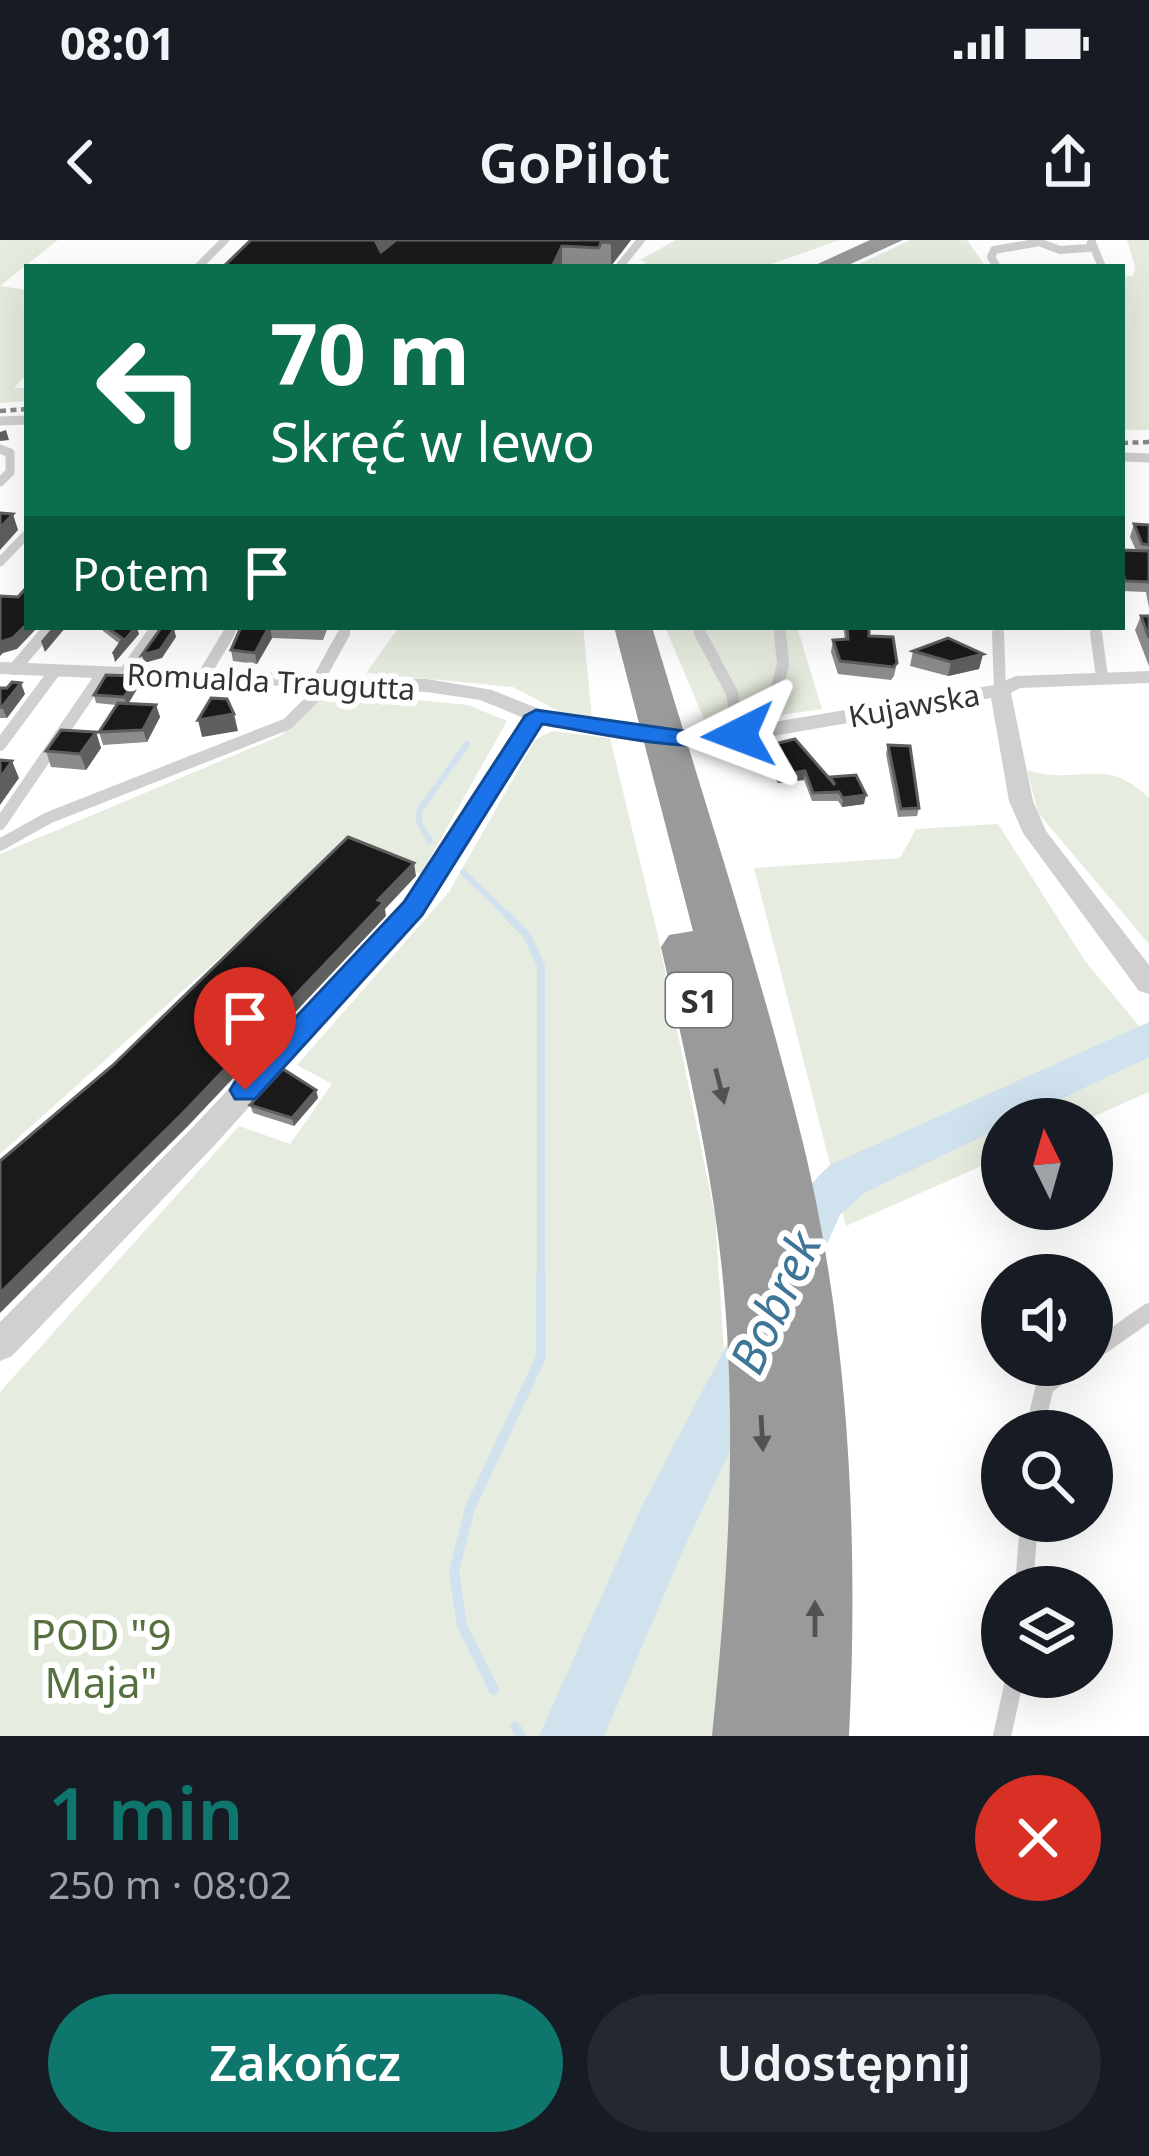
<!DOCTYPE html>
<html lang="pl">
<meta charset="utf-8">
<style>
:root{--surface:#171b24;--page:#242831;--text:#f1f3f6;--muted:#9ea1a6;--accent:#0f766e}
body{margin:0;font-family:"Noto Sans",sans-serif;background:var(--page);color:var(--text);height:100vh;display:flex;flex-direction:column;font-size:45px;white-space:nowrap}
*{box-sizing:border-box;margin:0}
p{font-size:39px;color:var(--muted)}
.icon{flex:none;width:66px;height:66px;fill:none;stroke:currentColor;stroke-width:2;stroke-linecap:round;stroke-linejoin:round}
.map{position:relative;height:1496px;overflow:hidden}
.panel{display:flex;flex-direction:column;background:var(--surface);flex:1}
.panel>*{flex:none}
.top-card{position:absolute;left:24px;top:24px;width:1101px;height:366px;border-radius:0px;box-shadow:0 12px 48px #0002;background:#0b6e4f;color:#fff;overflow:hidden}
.needle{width:78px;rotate:355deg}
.tools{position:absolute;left:981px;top:858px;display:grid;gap:24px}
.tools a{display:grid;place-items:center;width:132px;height:132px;border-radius:50%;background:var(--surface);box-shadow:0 12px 48px #0002;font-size:60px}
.pin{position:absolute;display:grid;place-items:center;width:102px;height:102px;color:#fff;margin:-123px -51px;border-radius:50% 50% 50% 0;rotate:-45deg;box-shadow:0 0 12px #0007}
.pin .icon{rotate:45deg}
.me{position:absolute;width:132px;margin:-66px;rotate:267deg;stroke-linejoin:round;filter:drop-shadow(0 0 9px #0008)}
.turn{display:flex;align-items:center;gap:42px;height:252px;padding:0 48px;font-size:54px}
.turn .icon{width:156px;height:156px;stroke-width:2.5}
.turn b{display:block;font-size:84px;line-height:102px}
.then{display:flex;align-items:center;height:114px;padding:0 48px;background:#0003;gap:24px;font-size:45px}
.round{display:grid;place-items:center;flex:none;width:126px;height:126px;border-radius:63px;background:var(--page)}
.overview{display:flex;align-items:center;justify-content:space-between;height:204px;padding:0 48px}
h1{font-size:72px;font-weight:600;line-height:90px;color:var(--accent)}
.primary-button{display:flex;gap:24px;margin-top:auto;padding:24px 48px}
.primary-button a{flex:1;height:138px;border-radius:72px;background:var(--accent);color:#fff;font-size:48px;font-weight:600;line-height:138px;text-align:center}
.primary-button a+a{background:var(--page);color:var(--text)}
.status{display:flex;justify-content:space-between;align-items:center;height:84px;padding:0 60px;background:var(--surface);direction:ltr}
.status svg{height:33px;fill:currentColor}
header{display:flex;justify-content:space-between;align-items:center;height:156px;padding:0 48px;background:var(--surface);font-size:54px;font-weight:600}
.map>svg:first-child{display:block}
.green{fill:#e6ecdf}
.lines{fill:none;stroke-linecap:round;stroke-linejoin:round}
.stream-far2{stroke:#cfe2ee;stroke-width:6}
.stream-far1{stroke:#cfe2ee;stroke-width:8}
.stream{stroke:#cfe2ee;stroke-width:10}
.river{fill:#cfe2ee;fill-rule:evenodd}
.service-far3{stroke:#d0d0d0;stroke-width:8}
.service-far2{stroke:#d0d0d0;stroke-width:9}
.service-far1{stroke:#d0d0d0;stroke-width:12}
.service{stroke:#d0d0d0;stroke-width:18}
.minor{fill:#d0d0d0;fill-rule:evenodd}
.motorway{fill:#9a9a9a;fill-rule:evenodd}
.rail{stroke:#888;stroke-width:4.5;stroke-dasharray:6 4.5;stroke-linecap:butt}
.wall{fill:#8c8c8c}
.shaded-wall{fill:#5f5f5f}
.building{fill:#1a1a1a;stroke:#5f5f5f;stroke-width:3}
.oneway{fill:#525252}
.route{fill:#1a73e8;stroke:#114b97;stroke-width:3}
.labels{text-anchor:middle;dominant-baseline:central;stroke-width:12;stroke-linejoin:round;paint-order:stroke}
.far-street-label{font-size:30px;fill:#333;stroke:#fff}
.shield{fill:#fff;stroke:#707070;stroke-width:3}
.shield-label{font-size:33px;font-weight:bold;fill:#333}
.near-park-label{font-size:42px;fill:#56703f;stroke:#fff}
.near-water-label{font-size:48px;font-style:italic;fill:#3f7597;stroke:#fff}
</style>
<div class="status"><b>08:01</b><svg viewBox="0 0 49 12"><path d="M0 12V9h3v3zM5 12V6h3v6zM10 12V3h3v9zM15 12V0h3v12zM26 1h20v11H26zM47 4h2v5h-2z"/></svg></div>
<header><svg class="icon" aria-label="back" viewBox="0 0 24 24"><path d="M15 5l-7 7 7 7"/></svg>GoPilot<svg class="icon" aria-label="share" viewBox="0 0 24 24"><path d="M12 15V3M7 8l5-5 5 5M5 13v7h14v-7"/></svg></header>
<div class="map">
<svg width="1149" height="1496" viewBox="0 0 1149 1496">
<rect width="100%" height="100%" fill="#fff"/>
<g class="green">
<polygon points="0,0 58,0 0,46 27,50 27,134 14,148 27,148 27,161 0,163"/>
<polygon points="676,0 840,0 763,27 640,27 646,22 640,20"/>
<polygon points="910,0 967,0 986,27 853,27"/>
<polygon points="1127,0 1149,0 1149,190 1122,190 1122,35 1133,36 1135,27"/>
<polygon points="399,387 583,387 592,478 568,476 513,447 366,433"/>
<polygon points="665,387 797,387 822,469 707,486"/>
<polygon points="327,451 468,465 507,481 421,634 348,603 0,914 0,614 280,496"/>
<polygon points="552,491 610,498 658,696 715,976 734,1263 717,1496 0,1496 0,1152 239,886 290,904 332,844 297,825 449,652 535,500"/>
<path d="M1027,530c53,17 77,-16 122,28v146l-111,-131z"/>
<polygon points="998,584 1085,721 1149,798 1149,852 1088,879 1002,879 1002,917 846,986 754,628 900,618 916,589"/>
</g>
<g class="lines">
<g class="stream-far2">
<polyline points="430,601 419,582 419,571 467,504"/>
<polyline points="463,632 510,678"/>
</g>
<polyline class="stream-far1" points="507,675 526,694 541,725 541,1038"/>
<g class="stream">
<polyline points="494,1450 462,1386 454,1331 470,1268 541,1117 541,1035"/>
<polyline points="515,1486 521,1496"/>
</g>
<g class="river">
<path d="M1149,782v35l-130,62h-17v8l-138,66 -24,22 -27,60 -18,6 -18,-6 -7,-16c17,-36 30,-68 60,-94z"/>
<polygon points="753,1084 772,1091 779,1108 684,1308 604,1496 539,1496 642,1266 734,1091"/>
</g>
<g class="service-far3">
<polyline points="1033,0 1060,10 1089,8 1092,0"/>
<polyline points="1093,5 1102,27"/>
<polyline points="198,27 225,0"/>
<polyline points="619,27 641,0"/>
<polyline points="997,27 991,17 994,10 1035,3"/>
</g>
<g class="service-far2">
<polyline points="0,181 27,180"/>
<polyline points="0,209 10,213 10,232 0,242"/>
<polyline points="1122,217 1149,218"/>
<polyline points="0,322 27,294"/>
<polyline points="697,387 701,396"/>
<polyline points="780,387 781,396"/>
<polyline points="997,387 998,396"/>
<polyline points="1095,387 1096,396"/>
<polyline points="42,396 50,387"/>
<polyline points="151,396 157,387"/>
<polyline points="228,396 233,387"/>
<polyline points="342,396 347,387"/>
</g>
<g class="service-far1">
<polyline points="700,393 732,453 739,495"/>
<polyline points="998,393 1000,450"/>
<polyline points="1096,393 1102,437"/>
<polyline points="14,429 45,393"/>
<polyline points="124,434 153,393"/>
<polyline points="202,438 229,393"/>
<polyline points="317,442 344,393"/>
<polyline points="741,478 775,457 783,424 780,393"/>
<polyline points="0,505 55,431"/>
<polyline points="0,584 103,433"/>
<polyline points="0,605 48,578 287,484 329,443"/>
</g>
<g class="service">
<polyline points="1092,1112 1149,1072"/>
<polyline points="1034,1191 1045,1146 1074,1125"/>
<polyline points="1024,1347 1029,1281"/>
<polyline points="1002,1496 1015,1437"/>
</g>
<polygon class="minor" points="0,422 427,439 492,450 542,470 691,492 739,488 994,445 1016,436 1149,431 1149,443 1020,448 1011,453 1033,561 1046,591 1149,725 1149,754 1139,751 1023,593 1009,561 991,458 739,502 691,506 542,483 422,675 213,907 12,1116 0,1121 0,1082 191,889 404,663 524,478 480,460 427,452 0,434"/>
<g class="motorway">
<polygon points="870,0 903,0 844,27 811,27"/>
<path d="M614,387h38c49,165 104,329 146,496 51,198 61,410 51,613h-137c16,-155 26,-310 10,-466 -11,-109 -37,-216 -61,-323l8,-12 24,-4z"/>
</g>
<g class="rail">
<polyline points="0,171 27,169"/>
<polyline points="1122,203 1149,202"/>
</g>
</g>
<g class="wall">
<polygon points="396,0 631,0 611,26 601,25 600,27 223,27"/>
<polygon points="1134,284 1149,285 1149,368 1146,352 1122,351 1122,310 1136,310 1130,297"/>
<polygon points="1141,376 1149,376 1149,426 1135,390"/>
<polygon points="101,387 137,387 139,394 115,422 120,404 103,391"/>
<polygon points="241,387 328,387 323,400 272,398 257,424 233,421 231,410"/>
<polygon points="843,387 869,387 869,396 897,423 894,436 891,440 838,434 831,412 833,400 845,399"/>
<polygon points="913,411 983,414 979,429 948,436 910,426"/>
<polygon points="140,444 128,463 156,465 160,477 147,502 103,505 99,492 116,465 96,463 94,455"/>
<polygon points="0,448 25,454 7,478 0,478"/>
<polygon points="96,492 101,508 86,530 51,527 46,511"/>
<polygon points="888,505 919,568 917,576 898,577 886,514"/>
<polygon points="758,508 830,539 864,564 842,567 838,561 812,561 804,540 778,543 757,517"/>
<polygon points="316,850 318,858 294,886 253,873 250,865"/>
</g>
<g class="shaded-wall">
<polygon points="375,0 395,0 376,24 374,1"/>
<polygon points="614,0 631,0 611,26 611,3"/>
<polygon points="562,6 562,27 552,27"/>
<polygon points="6,190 9,200 0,201 0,192"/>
<polygon points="13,274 18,290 0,310 0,288"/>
<polygon points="27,384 27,387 38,387 17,409 3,413 0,416 0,402"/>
<polygon points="53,387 66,387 45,412 41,401"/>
<polygon points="136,387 139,394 115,422 113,414"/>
<polygon points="270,387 272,398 257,424 255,413"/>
<polygon points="174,389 176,397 162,418 144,423 142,415"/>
<polygon points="983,414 979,429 948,436 951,422"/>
<polygon points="138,436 140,444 127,466 124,457"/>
<polygon points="21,443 25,454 7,478 2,467"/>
<polygon points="156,465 160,477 147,502 143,490"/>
<polygon points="234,474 238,491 202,497 198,480"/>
<polygon points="96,492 101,508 86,530 80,514"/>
<polygon points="12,521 19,538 0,565 0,538"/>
<polygon points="805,531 804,540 778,543 779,535"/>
<polygon points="866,555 864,564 842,567 843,558"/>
<polygon points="414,623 416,636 385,669 386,676 188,886 0,1073 0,1053"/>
<polygon points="316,850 318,858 294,886 292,878"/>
</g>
<g class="building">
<polygon points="251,0 375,0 381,12 396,0 614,0 611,3 601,2 599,8 562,6 552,27 223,27"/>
<polygon points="0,273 13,274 0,288"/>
<polygon points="1134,284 1149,285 1149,305 1142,304"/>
<polygon points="1122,310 1149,311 1149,342 1125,341 1122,331"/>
<polygon points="27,347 27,384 13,398 0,402 0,356 18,357"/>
<polygon points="1141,376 1149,376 1149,398"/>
<polygon points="106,387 136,387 113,414 123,399"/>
<polygon points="241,387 269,387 255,413 231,410"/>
<polygon points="847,387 869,387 869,396 893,397 897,423 893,427 840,421 833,400 848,399"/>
<polygon points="161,388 174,389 160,410 142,415"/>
<polygon points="948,398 983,414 951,422 913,411"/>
<polygon points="106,435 138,436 124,457 94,455"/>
<polygon points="12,442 21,443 2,467 0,467 0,448 7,448"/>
<polygon points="211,458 227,459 234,474 198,480"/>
<polygon points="118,463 156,465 143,490 99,492"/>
<polygon points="61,490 96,492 80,514 46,511"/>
<polygon points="795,499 835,545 830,537 856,535 866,555 843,558 839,552 813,553 805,531 779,535 758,508"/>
<polygon points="888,505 910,506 919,568 901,569"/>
<polygon points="0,520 12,521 0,538"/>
<polygon points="348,597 414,623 378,660 384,662 183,873 0,1053 0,921 112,826"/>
<polygon points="283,829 316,850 292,878 250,865"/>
</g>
<defs><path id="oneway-solid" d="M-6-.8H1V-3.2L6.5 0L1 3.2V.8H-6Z" transform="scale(3)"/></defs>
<g class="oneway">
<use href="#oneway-solid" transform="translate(720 846) rotate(76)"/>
<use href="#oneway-solid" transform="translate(762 1193) rotate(87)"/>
<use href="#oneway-solid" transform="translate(815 1379) rotate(-90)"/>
</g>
<path class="route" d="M536,470l155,22 48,-3 11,6c-34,27 -163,-5 -208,-11l-120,191 -167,184h-20l-5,-9 5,-8 169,-180 121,-186z"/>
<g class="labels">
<g class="far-street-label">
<text transform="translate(271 441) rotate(3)">Romualda Traugutta</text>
<text transform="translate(914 465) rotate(-10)">Kujawska</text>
</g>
<rect class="shield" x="666" y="733" width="66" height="54" rx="9"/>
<g class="shield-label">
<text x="699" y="760">S1</text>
</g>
<g class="near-park-label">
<text x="101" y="1393">POD "9<tspan x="101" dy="48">Maja"</tspan></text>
</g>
<g class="near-water-label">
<text transform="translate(774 1062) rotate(-65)">Bobrek</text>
</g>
</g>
</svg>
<div class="tools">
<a><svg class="needle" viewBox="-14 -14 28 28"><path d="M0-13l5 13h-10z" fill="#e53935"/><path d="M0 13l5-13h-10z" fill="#9ea1a6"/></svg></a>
<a><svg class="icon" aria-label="sound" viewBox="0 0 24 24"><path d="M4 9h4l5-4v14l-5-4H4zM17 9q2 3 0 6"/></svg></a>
<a><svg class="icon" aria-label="search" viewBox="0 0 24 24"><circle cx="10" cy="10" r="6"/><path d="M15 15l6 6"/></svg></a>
<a><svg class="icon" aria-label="layers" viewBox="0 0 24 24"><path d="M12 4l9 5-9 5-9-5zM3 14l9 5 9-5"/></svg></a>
</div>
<div class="pin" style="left:245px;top:850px;background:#d93025"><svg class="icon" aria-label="arrive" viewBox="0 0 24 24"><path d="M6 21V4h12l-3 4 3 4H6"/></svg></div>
<svg class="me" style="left:739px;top:495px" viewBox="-20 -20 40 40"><path d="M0-17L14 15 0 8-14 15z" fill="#1a73e8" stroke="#fff" stroke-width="4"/></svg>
<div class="top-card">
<div class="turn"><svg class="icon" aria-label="left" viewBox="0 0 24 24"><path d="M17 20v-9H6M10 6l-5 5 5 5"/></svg><div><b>70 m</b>Skręć w lewo</div></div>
<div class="then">Potem<svg class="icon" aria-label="arrive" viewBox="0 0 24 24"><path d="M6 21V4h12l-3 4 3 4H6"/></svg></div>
</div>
</div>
<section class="panel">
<div class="overview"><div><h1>1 min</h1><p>250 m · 08:02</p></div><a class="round" style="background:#d93025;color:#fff"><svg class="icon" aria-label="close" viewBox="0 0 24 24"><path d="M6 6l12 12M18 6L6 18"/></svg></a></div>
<div class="primary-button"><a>Zakończ</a><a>Udostępnij</a></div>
</section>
